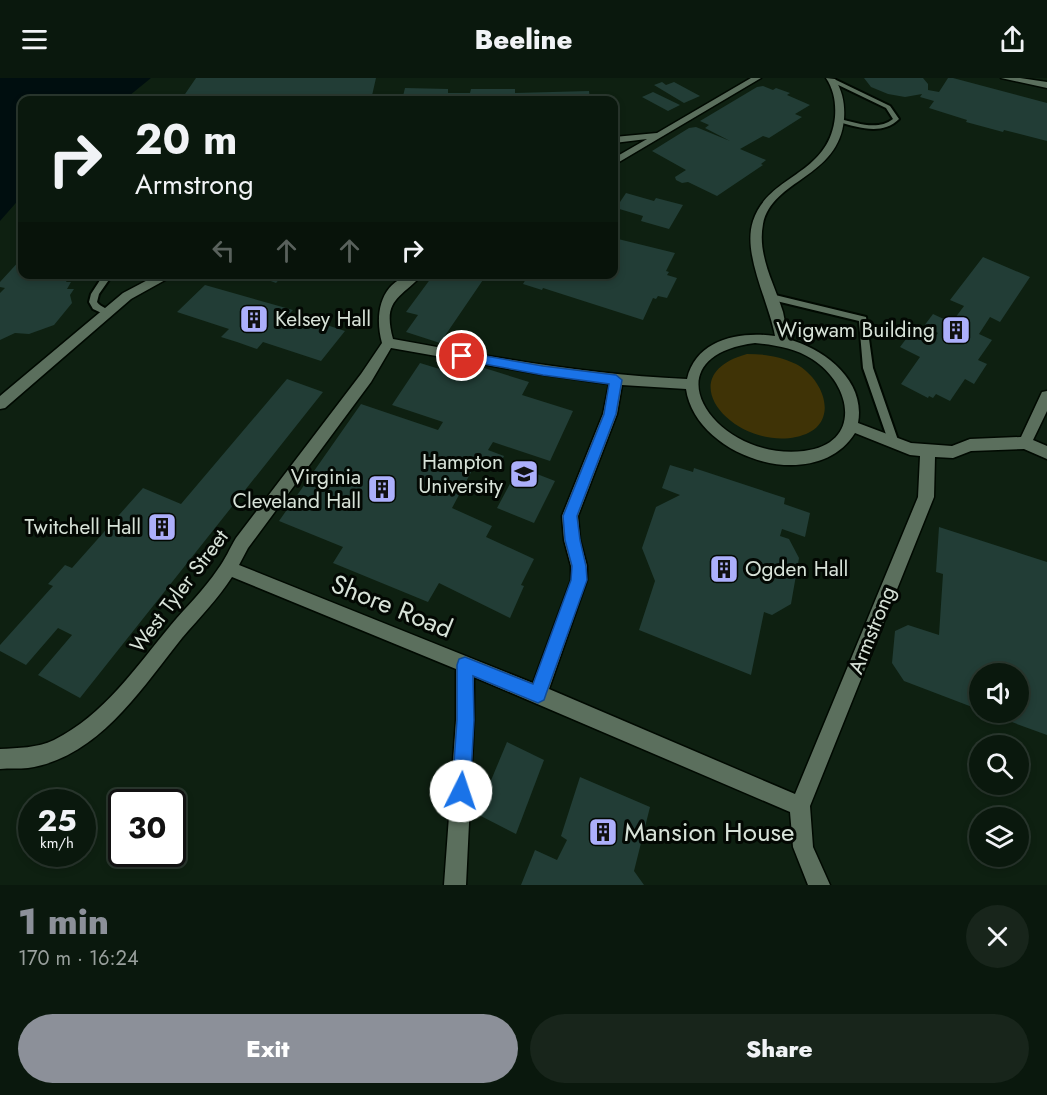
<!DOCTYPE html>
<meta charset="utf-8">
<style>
:root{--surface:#0a180d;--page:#18251b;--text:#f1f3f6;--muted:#99a09d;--line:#2a372e;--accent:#8c9099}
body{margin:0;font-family:Jost,sans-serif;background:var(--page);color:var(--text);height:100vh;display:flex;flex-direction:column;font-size:22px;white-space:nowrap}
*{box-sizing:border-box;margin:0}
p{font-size:20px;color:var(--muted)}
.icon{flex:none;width:33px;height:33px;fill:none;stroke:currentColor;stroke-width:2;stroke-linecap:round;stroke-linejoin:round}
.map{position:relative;height:807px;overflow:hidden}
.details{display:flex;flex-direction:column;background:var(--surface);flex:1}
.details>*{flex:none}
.hud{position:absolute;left:18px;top:18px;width:600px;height:183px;border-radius:12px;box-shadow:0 3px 9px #0003,0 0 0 2px var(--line);background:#0a180d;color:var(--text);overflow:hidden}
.controls{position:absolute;left:969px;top:585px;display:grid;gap:12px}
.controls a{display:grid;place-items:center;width:60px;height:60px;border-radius:50%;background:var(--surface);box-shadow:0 3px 9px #0003,0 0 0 2px var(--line);font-size:30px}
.speed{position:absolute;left:18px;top:711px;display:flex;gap:12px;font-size:30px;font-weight:700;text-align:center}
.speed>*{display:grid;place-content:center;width:78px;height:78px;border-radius:50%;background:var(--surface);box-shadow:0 3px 9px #0003,0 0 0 2px var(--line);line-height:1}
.speed small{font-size:15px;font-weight:400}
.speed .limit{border:3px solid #111;border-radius:9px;background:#fff;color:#111}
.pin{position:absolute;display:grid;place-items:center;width:51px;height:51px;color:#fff;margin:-26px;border:3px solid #fff;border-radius:50%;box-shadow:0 2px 6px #0007}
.me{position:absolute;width:66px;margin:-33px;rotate:4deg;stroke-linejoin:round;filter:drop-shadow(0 0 4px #0008)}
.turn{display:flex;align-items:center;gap:21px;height:126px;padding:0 18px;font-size:27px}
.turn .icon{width:78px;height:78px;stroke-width:2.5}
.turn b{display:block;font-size:42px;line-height:51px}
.lanes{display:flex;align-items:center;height:57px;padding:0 18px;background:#0003;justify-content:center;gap:30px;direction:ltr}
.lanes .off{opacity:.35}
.round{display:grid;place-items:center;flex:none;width:63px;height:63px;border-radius:32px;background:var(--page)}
.headline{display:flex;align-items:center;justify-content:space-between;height:102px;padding:0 18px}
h1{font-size:36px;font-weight:800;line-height:45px;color:var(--accent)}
.action{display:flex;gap:12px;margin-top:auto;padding:12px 18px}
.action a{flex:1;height:69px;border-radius:36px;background:var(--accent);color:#fff;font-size:24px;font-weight:800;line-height:69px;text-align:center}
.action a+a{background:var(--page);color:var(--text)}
header{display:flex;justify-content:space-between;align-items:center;height:78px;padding:0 18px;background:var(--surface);font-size:27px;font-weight:800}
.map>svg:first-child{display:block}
.green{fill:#3f3306}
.water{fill:#000e0f}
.building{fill:#223d36}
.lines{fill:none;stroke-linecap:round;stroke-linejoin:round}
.service-casing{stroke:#000901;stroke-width:4}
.minor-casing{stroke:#000901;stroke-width:3}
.service{fill:#5b6f5d;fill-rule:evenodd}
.minor{fill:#5b6f5d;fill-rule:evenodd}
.route{fill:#1a73e8;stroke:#114b97;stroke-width:1.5}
.labels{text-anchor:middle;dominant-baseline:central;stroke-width:6;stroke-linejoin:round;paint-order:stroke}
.poi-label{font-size:21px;fill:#d7e2d8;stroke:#030803;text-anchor:end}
.street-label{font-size:21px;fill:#d7e2d8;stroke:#030803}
.near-street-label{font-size:26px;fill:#d7e2d8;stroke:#030803}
.near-poi-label{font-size:26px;fill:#d7e2d8;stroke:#030803;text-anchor:start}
</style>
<header><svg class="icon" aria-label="menu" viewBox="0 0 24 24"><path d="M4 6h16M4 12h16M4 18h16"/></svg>Beeline<svg class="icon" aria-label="share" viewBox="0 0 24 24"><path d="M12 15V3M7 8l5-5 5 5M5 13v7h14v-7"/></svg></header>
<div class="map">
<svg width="1047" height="807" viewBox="0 0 1047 807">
<rect width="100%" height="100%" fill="#0e2011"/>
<path class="green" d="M747,276c17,0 33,2 49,10 31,17 45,64 0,73 -61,13 -129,-61 -49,-83z"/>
<polygon class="water" points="0,0 151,0 124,22 22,22 22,118 0,143"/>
<g class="building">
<polygon points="196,0 376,0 371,22 295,18 293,22 249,22 252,18 228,17 226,20 183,19"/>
<polygon points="864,0 923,0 928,6 928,12 939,14 948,0 953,0 1047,25 1047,63 1004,52 1003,54 966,44 967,42 929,30 934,23 920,19 922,16 905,19 888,16 871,9"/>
<polygon points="662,4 666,7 674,4 700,18 684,25 654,7"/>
<polygon points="763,8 773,12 776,10 790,15 787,17 810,27 795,36 802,39 769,60 763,58 740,71 766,82 761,86 763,87 717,118 688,104 682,105 676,102 675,99 686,92 652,73 689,50 696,49 730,63 705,50 709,47 700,43 757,9"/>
<polygon points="405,10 448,11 448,15 470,15 471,11 515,11 515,15 589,13 590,22 402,22"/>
<polygon points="653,14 680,27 668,33 642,19"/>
<polygon points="626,115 654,123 656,120 683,127 669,151 641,143 643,138 616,130"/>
<polygon points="614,160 675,175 666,193 669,194 667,197 677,200 667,220 658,218 656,221 653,220 643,242 543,210 542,212 523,206 526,201 512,197 614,196"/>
<polygon points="983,179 1030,199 1000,244 990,239 979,256 992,262 978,282 987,286 974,306 965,301 950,323 936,316 933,320 929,318 928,320 901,306 920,279 900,269 915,249 935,259 938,255 924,248 933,236 948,243 952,238 955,240 964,228 950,222"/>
<polygon points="22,180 22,196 71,196 66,204 71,204 67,211 74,211 70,217 72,225 54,247 29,256 15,255 0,262 0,215 5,210 0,209 0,204"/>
<polygon points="252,196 284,196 276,205"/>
<polygon points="434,196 487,196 440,265 406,254 418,237 406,234"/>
<polygon points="205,207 293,232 290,235 345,253 321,283 263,264 257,271 237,264 221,259 229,251 177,234"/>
<polygon points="420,285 469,300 478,288 529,304 522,317 573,333 550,383 493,364 488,372 504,378 497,392 477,383 452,430 492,448 486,459 534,481 521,507 524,508 510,540 439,505 428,524 333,485 343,469 279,443 361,326 438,352 443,344 392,327"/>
<polygon points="287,301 323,314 80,620 38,597 72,557 58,550 26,587 0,573 0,567 53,508 48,506 65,487 72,490 143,410 181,426"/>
<polygon points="670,387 693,394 694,390 785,420 784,426 810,435 805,459 782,451 780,458 789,461 799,480 791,526 772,537 764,534 751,597 639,552 655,503 642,470 656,429 680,417 662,410"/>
<polygon points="519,389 555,403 534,445 497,430"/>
<polygon points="939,449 1047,484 1047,657 987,635 1018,634 1018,596 980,596 980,632 904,603 892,585 895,553 908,547 939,557 943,496 936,494"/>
<polygon points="507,664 544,682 516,756 477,736"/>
<polygon points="580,699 650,729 634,793 644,807 521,807 535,772 557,782 567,762 561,758"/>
</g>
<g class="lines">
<g class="service-casing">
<g id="service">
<path d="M830,1h4l56,27 9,13c-17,17 -41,8 -61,3v-2l2,-1c17,4 38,12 53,0l-7,-11 -56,-27z"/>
<path d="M104,196h9l-14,20 -2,8c4,6 12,6 15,11l-4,3 -15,-7 -4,-7 2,-8z"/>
<polygon points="771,216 866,239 873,290 899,365 898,368 890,368 889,365 863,290 859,243 768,221 767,219"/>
</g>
</g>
<g class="minor-casing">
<g id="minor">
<polygon points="751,0 761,0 614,87 614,80 647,61 614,65 614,59 657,55"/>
<path d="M826,0l9,1c8,13 10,26 9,40 -5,59 -72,60 -81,105 -6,31 11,59 20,88 2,9 3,18 5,27 36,10 78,41 70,84l53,20 41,3 18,-7 51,-2 21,-45 5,-1v20l-14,29 14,6v13l-23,-10 -53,2 -18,7 -18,-1 -1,40 -124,309 3,41 17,38h-22l-15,-38 -3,-35 -316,-135v43l-8,165h-22l12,-165v-51l-224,-92c-14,22 -33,41 -50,61 -40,50 -84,120 -154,130 -9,1 -19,0 -28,1v-20c18,-1 37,-1 54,-9 50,-25 82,-73 117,-115 15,-18 33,-35 47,-56 7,-9 12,-21 18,-31l125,-164 21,-31c-9,-33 1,-69 41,-69 -23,25 -41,25 -30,65 98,18 195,36 294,40 9,-40 53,-48 88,-43 -6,-34 -33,-82 -22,-115 15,-47 76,-45 82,-104 1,-14 -1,-27 -9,-39zM755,265c20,2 40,5 57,16 40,25 51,85 -8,92 -88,11 -160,-94 -49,-108zM391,270l148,26 70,10 -6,30 -41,102 2,24 7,26v14l-38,103 -294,-118 9,-17 123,-166zM622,307l64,4c10,69 130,107 169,44l55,22 10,1 -2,41 -123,297 -246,-105 38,-109v-14l-7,-26 -2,-24 39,-102z"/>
<polygon points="1001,0 1020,0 1047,4 1047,10"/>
<polygon points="159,196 176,196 131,221 5,330 0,331 0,318 123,215"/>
</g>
</g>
<use href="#service" class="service"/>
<use href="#minor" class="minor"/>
</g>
<polygon class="route" points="462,274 543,288 616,297 622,302 616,336 577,438 580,462 586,488 587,502 546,616 544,622 538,625 473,598 474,642 470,713 467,719 461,722 454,719 452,713 457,642 457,587 459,581 465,579 533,606 571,502 572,488 565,462 563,438 604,336 609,306 543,297 457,281 456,278"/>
<defs>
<g id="building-square" transform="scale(1.5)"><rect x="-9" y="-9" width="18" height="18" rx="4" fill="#acaffb" stroke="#030803"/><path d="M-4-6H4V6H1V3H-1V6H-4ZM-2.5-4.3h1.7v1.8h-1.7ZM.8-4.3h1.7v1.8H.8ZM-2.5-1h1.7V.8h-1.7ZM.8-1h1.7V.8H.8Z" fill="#111"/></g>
<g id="university-square" transform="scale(1.5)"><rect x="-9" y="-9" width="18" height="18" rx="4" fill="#acaffb" stroke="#030803"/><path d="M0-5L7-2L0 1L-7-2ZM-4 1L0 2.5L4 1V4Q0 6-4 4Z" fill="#111"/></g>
</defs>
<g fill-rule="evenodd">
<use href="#building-square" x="254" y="241"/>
<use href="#building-square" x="956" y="252"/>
<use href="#university-square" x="524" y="396"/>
<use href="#building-square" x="382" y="411"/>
<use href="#building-square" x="162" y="449"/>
<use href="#building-square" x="724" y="491"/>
<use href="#building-square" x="603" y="754"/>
</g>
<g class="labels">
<g class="poi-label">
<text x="275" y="241" text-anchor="start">Kelsey Hall</text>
<text x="935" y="252">Wigwam Building</text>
<text x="503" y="384">Hampton<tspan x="503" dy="24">University</tspan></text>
<text x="361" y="399">Virginia<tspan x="361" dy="24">Cleveland Hall</tspan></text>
<text x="141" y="449">Twitchell Hall</text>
<text x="745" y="491" text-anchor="start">Ogden Hall</text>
</g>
<g class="street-label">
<text transform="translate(179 513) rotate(-53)">West Tyler Street</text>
<text transform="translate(872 552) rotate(-68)">Armstrong</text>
</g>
<g class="near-street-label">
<text transform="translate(392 528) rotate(22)">Shore Road</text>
</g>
<g class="near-poi-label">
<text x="624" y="754">Mansion House</text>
</g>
</g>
</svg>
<div class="controls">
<a><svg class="icon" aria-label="sound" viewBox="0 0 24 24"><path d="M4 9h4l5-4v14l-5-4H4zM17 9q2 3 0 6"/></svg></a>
<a><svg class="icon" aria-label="search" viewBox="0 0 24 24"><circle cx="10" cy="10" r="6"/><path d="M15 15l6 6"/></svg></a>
<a><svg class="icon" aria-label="layers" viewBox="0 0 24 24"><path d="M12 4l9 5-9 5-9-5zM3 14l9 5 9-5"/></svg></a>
</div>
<div class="speed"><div>25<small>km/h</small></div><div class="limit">30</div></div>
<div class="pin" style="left:462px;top:278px;background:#d93025"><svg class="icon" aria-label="arrive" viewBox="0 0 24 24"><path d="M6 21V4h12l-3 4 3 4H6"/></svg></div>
<svg class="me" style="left:461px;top:713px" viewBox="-20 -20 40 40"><circle r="19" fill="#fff"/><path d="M0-13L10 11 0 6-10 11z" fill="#1a73e8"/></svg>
<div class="hud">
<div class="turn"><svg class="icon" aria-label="right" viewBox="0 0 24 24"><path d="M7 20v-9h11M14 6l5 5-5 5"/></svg><div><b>20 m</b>Armstrong</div></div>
<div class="lanes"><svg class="icon off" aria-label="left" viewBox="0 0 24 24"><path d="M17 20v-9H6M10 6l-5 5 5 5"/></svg><svg class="icon off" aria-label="ahead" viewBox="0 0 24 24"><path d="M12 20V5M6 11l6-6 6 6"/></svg><svg class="icon off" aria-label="ahead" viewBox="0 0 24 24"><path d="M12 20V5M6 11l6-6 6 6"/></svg><svg class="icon" aria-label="right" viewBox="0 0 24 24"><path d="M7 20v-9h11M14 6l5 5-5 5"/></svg></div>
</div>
</div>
<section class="details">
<div class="headline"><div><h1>1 min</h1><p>170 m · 16:24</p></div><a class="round"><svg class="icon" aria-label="close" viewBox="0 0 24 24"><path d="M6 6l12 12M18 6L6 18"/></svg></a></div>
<div class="action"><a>Exit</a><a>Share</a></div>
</section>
